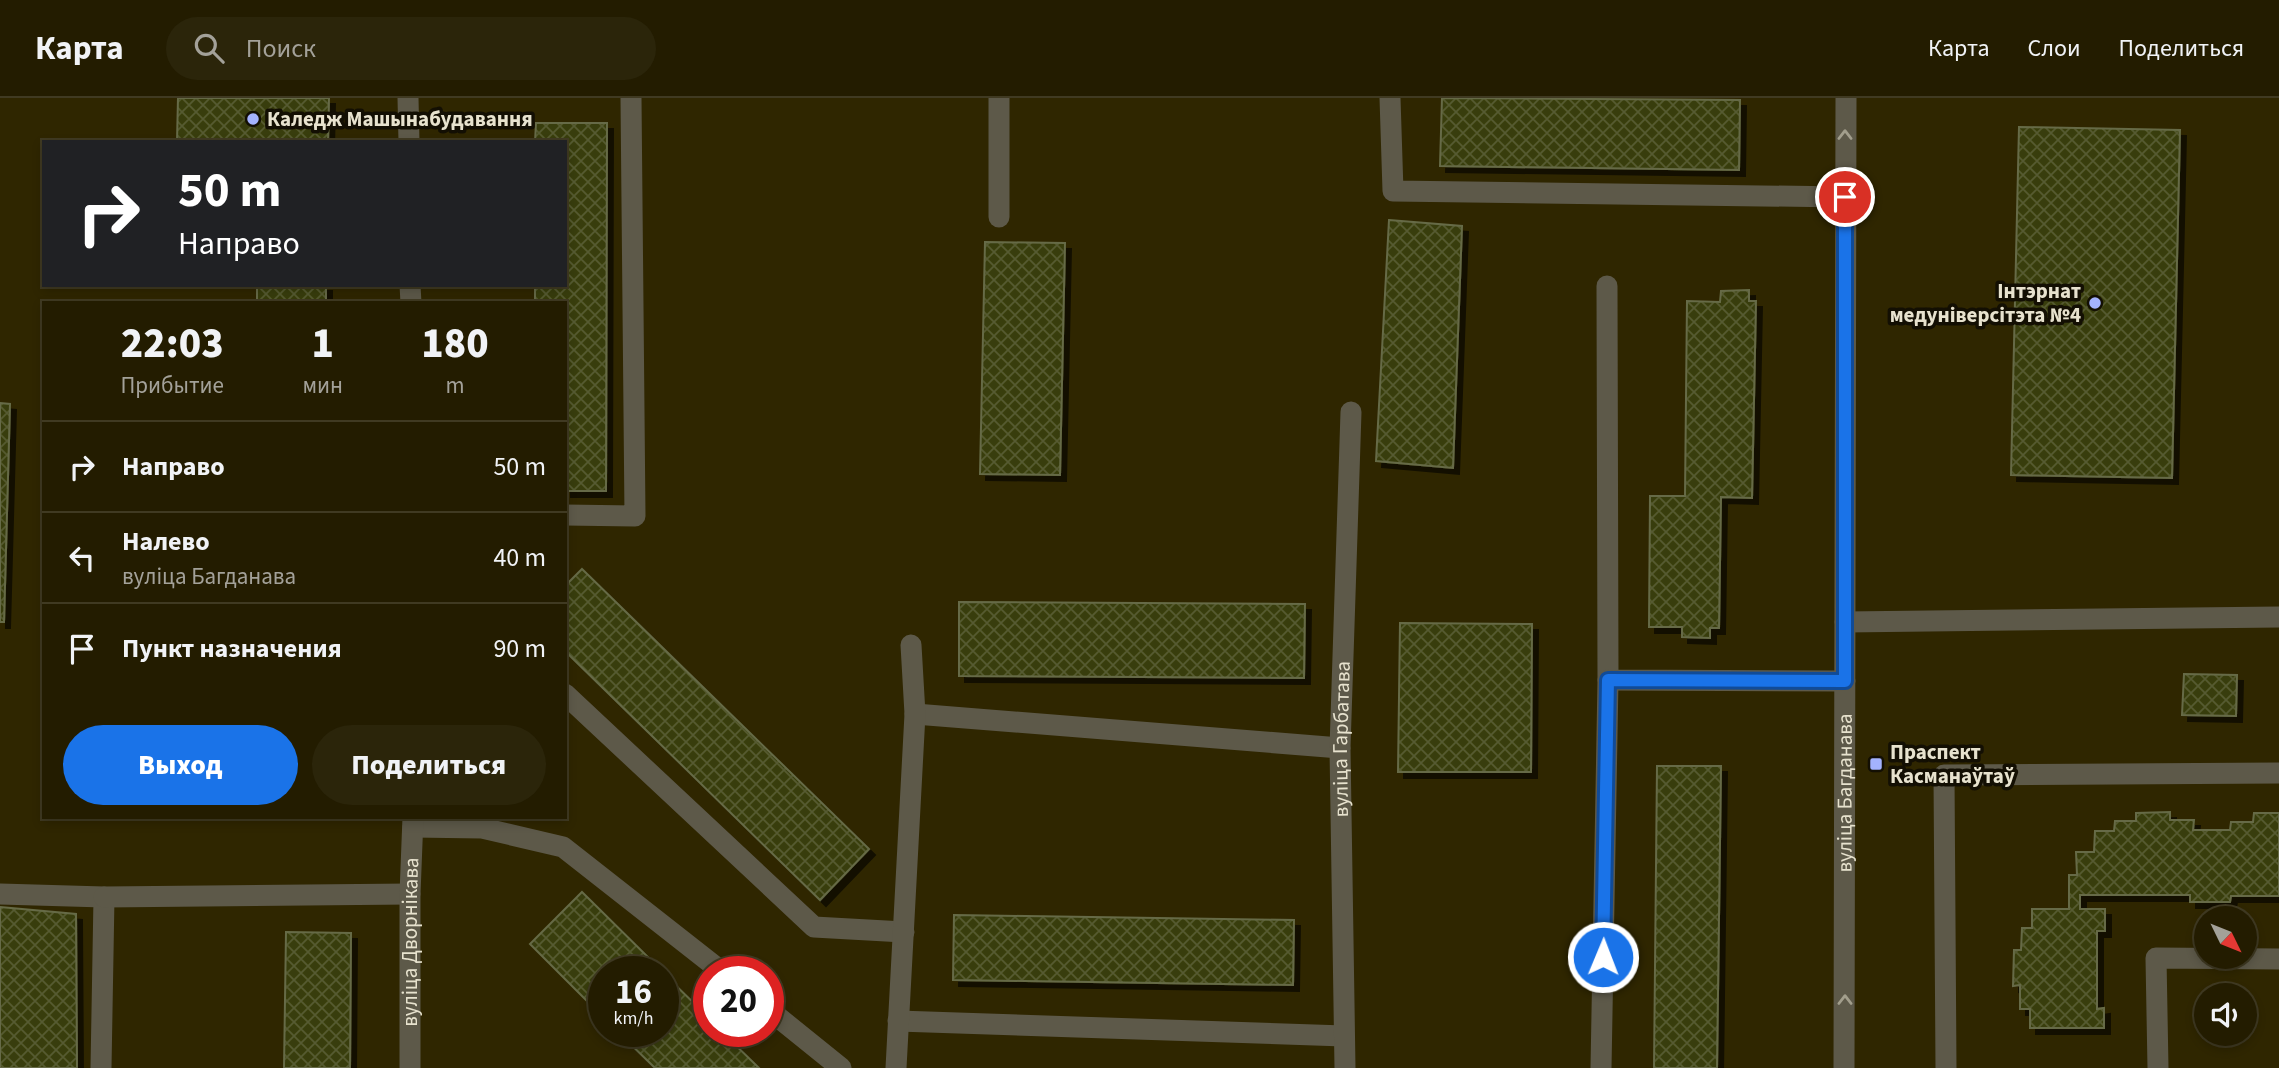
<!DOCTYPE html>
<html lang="ru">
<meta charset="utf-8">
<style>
:root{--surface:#231c00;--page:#2b250a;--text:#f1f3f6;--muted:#a3a199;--line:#403a22;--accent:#1a73e8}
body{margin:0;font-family:"Source Sans 3",sans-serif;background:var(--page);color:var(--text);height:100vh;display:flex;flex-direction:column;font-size:26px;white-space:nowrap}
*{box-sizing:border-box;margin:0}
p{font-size:23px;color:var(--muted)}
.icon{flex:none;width:38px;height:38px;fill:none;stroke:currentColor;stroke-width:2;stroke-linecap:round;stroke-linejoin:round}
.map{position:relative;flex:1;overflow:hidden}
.drawer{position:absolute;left:42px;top:203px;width:525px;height:518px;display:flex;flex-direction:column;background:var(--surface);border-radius:0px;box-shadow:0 4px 10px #0003,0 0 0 2px var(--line)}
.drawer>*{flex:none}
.banner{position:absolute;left:42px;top:42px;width:525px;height:147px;border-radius:0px;box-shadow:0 4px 10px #0003,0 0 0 2px var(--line);background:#202124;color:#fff;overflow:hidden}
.needle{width:46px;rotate:133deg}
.controls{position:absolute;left:2194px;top:808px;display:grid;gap:14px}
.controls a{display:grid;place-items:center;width:63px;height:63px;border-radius:50%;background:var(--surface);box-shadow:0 4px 10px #0003,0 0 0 2px var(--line);font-size:35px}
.speed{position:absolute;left:588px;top:858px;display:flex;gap:14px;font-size:35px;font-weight:700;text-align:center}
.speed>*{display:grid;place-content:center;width:91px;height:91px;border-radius:50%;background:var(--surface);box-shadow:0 4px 10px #0003,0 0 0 2px var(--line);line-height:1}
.speed small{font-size:18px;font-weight:400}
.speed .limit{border:10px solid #d22;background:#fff;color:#111}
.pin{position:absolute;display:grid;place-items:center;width:60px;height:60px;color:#fff;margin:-30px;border:4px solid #fff;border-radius:50%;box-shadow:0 2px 7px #0007}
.me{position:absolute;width:77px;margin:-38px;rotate:1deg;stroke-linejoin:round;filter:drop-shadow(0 0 5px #0008)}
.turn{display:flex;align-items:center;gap:24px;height:147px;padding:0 21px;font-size:32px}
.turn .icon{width:91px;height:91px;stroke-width:2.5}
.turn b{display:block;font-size:49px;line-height:60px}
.eta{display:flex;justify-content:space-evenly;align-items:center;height:119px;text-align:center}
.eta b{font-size:42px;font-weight:800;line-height:49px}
.cta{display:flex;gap:14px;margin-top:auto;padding:14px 21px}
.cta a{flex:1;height:80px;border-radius:42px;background:var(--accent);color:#fff;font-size:28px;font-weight:800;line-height:80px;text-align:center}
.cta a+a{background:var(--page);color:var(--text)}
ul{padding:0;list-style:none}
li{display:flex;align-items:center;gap:21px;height:91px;padding:0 21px;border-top:2px solid var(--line)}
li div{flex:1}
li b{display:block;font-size:26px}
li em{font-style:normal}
header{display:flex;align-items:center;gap:42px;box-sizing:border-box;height:98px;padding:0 35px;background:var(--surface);border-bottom:2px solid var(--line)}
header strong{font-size:33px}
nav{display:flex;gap:38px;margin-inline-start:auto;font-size:24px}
.search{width:490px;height:63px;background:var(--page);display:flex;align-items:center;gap:18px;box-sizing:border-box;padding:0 24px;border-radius:38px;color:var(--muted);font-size:26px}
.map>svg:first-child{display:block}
.building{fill:url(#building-cross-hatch);stroke:#666b46;stroke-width:2;filter:url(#shadow)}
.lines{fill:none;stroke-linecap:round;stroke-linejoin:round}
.minor{stroke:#5d5949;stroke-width:21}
.oneway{stroke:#a29e8c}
.route-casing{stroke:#114b97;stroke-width:18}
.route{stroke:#1a73e8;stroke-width:12}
.poi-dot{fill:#a3b2fd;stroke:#130f03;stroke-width:2.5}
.labels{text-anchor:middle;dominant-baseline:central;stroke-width:7;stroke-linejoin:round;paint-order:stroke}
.poi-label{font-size:21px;font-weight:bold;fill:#e7e2ce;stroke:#130f03;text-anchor:start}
.street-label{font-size:21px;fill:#e7e2ce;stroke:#130f03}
</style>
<header>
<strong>Карта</strong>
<div class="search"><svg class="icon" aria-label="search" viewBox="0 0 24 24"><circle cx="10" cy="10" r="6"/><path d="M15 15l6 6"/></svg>Поиск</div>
<nav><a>Карта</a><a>Слои</a><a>Поделиться</a></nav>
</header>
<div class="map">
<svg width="2279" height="970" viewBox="0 0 2279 970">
<defs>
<pattern id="building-cross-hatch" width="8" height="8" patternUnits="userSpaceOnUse" patternTransform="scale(1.75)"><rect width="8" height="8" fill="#393e0e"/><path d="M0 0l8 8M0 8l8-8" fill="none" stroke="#565a30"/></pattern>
<filter id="shadow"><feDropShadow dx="6" dy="6" stdDeviation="0" flood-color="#0009"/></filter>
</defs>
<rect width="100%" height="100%" fill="#2f2600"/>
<g class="building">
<polygon points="178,0 329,0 328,44 78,44 177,44"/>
<polygon points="1442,0 1740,2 1739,72 1440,68"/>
<polygon points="536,25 607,25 606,393 565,393 565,205 535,205 535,187 565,187 565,44 535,44"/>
<polygon points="2019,29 2180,32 2172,380 2011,377"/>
<polygon points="1389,122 1462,128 1453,370 1376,363"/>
<polygon points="985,144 1065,145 1060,377 980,376"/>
<rect x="257" y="187" width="69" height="18"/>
<polygon points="1749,192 1749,203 1756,203 1752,400 1721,399 1719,530 1710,530 1710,540 1682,539 1682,529 1649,529 1650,398 1685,398 1687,203 1720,204 1721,193"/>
<polygon points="0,305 10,306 4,524 0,524"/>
<polygon points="582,471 869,751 820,802 565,553 565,488"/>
<polygon points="959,504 1305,506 1304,580 959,578"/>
<polygon points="1400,525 1532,526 1531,674 1398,674"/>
<polygon points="2184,576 2237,577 2236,618 2182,617"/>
<polygon points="1657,668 1721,668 1717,970 1654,970"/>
<polygon points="2170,714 2170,722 2194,722 2193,732 2230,732 2231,724 2253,724 2254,715 2279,715 2279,798 2231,798 2230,804 2190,804 2190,797 2080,797 2080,811 2105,811 2105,833 2097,833 2097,911 2104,910 2104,930 2030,930 2030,911 2020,911 2020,887 2013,888 2014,852 2021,852 2022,830 2032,830 2032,811 2069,811 2069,777 2077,777 2076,754 2094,754 2095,733 2114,733 2115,723 2136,723 2136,715"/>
<polygon points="582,794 662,873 604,873 604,920 530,846"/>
<polygon points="0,809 76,816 77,970 0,970"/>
<polygon points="954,817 1294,822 1293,887 953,882"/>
<polygon points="286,834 351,835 350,970 284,970"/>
<polygon points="663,875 709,920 709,933 721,933 759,970 655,970 617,933 663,933"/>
</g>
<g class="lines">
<g class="minor">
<polyline points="408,0 409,44"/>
<polyline points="1390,0 1393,93 1845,99"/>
<polyline points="999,119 999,0"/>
<polyline points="410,187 411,205"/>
<polyline points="1607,188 1608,582 1845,583"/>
<polyline points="565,417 635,418 631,0"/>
<polyline points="1845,524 2279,519"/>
<polyline points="565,596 814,829 904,834"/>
<polyline points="915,616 1340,650"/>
<polyline points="413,729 482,730 563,749 721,873"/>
<polyline points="0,796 104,799 101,970"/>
<polyline points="104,799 410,796"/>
<polyline points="768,911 841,970"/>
<polyline points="898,923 1344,938"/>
<path id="s1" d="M410,970v-174l3,-77"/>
<polyline points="896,970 915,616 911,547"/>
<path id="s2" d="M1345,970l-5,-320 11,-336"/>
<polyline points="1601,970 1608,582"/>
<path id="s3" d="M1844,970l2,-970"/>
<polyline points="1946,970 1944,677 2279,675"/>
<polyline points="2158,970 2156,860 2279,861"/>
</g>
</g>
<defs><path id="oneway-chevron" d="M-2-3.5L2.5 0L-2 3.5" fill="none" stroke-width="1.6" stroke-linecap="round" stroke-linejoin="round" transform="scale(1.75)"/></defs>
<g class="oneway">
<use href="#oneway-chevron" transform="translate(1845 37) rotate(-90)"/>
<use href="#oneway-chevron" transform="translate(1845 902) rotate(-90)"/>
</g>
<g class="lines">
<g class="route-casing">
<polyline id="route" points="1603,859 1608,582 1845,583 1845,99"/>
</g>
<use href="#route" class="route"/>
</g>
<g class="poi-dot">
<circle cx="253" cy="21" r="7"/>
<circle cx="2095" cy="205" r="7"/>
<rect x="1869" y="659" width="14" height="14" rx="3.5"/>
</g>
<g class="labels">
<g class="poi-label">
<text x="267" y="21">Каледж Машынабудавання</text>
<text x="2081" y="193" text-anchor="end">Інтэрнат<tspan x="2081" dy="24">медуніверсітэта №4</tspan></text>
<text x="1890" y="654">Праспект<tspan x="1890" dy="24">Касманаўтаў</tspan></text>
</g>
<g class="street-label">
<text stroke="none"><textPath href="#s2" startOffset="329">вуліца Гарбатава</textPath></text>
<text stroke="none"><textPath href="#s3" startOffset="275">вуліца Багданава</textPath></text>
<text stroke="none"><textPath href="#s1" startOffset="126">вуліца Дворнікава</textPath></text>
</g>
</g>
</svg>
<div class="controls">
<a><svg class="needle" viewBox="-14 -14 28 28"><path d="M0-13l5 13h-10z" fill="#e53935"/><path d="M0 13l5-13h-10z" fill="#a3a199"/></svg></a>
<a><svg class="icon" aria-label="sound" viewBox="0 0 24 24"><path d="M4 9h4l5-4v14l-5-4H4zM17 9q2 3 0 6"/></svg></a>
</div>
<div class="speed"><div>16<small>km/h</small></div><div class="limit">20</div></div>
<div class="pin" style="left:1845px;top:99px;background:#d93025"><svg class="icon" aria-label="arrive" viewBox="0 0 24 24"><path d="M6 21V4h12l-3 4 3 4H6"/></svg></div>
<svg class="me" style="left:1603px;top:859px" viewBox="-20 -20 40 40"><circle r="17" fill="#1a73e8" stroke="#fff" stroke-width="3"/><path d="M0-11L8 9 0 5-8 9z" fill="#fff"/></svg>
<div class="banner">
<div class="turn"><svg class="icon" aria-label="right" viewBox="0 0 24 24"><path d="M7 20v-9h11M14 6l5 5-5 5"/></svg><div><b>50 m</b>Направо</div></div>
</div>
<section class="drawer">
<div class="eta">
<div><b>22:03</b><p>Прибытие</p></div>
<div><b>1</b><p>мин</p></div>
<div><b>180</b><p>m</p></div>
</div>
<ul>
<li><svg class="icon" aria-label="right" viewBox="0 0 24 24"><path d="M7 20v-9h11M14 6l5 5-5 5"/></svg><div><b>Направо</b></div><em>50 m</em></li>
<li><svg class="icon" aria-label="left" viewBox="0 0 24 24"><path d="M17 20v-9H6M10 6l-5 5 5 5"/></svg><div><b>Налево</b><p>вуліца Багданава</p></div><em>40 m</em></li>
<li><svg class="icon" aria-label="arrive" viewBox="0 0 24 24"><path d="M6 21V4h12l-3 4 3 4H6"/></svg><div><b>Пункт назначения</b></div><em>90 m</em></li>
</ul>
<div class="cta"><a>Выход</a><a>Поделиться</a></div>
</section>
</div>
